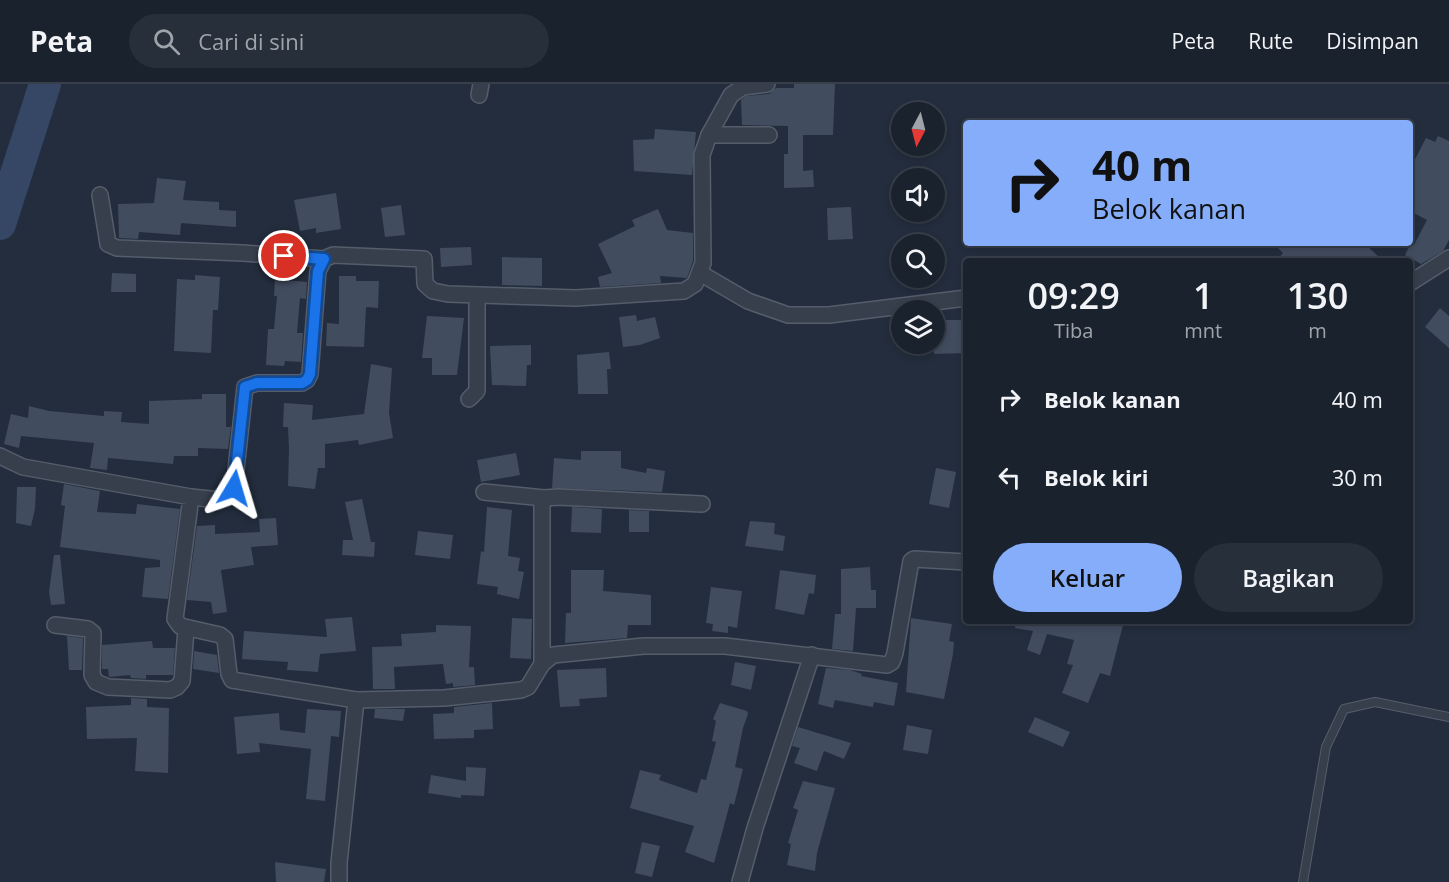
<!DOCTYPE html>
<html lang="id">
<style>
:root{--surface:#1a222e;--page:#272f3a;--text:#f1f3f6;--muted:#9fa4aa;--line:#383f4a;--accent:#85adfa}
body{margin:0;font-family:"Open Sans",sans-serif;background:var(--page);color:var(--text);height:100vh;display:flex;flex-direction:column;font-size:22px;white-space:nowrap}
*{box-sizing:border-box;margin:0}
p{font-size:20px;color:var(--muted)}
.icon{flex:none;width:33px;height:33px;fill:none;stroke:currentColor;stroke-width:2;stroke-linecap:round;stroke-linejoin:round}
.map{position:relative;flex:1;overflow:hidden}
.drawer{position:absolute;left:963px;top:174px;width:450px;height:366px;display:flex;flex-direction:column;background:var(--surface);border-radius:6px;box-shadow:0 3px 9px #0003,0 0 0 2px var(--line)}
.drawer>*{flex:none}
.banner{position:absolute;left:963px;top:36px;width:450px;height:126px;border-radius:6px;box-shadow:0 3px 9px #0003,0 0 0 2px var(--line);background:#85adfa;color:#111;overflow:hidden}
.needle{width:39px;rotate:187deg}
.buttons{position:absolute;left:891px;top:18px;display:grid;gap:12px}
.buttons a{display:grid;place-items:center;width:54px;height:54px;border-radius:50%;background:var(--surface);box-shadow:0 3px 9px #0003,0 0 0 2px var(--line);font-size:30px}
.pin{position:absolute;display:grid;place-items:center;width:51px;height:51px;color:#fff;margin:-26px;border:3px solid #fff;border-radius:50%;box-shadow:0 2px 6px #0007}
.me{position:absolute;width:66px;margin:-33px;rotate:7deg;stroke-linejoin:round;filter:drop-shadow(0 0 4px #0008)}
.turn{display:flex;align-items:center;gap:21px;height:126px;padding:0 30px;font-size:27px}
.turn .icon{width:78px;height:78px;stroke-width:2.5}
.turn b{display:block;font-size:42px;line-height:51px}
.eta{display:flex;justify-content:space-evenly;align-items:center;height:102px;text-align:center}
.eta b{font-size:36px;font-weight:600;line-height:42px}
.button{display:flex;gap:12px;margin-top:auto;padding:12px 30px}
.button a{flex:1;height:69px;border-radius:36px;background:var(--accent);color:#111;font-size:24px;font-weight:600;line-height:69px;text-align:center}
.button a+a{background:var(--page);color:var(--text)}
ul{padding:0;list-style:none}
li{display:flex;align-items:center;gap:18px;height:78px;padding:0 30px}
li div{flex:1}
li b{display:block;font-size:22px}
li em{font-style:normal}
header{display:flex;align-items:center;gap:36px;box-sizing:border-box;height:84px;padding:0 30px;background:var(--surface);border-bottom:2px solid var(--line)}
header strong{font-size:28px}
nav{display:flex;gap:33px;margin-inline-start:auto;font-size:21px}
.search{width:420px;height:54px;background:var(--page);display:flex;align-items:center;gap:15px;box-sizing:border-box;padding:0 21px;border-radius:33px;color:var(--muted);font-size:22px}
.map>svg:first-child{display:block}
.lines{fill:none;stroke-linecap:round;stroke-linejoin:round}
.river{stroke:#364765;stroke-width:32}
.building{fill:#414c5f}
.lane-casing{stroke:#555d6b;stroke-width:10}
.street-casing{stroke:#555d6b;stroke-width:18}
.lane{stroke:#373f4d;stroke-width:8}
.street{stroke:#373f4d;stroke-width:15}
.route-casing{stroke:#114b97;stroke-width:15}
.route{stroke:#1a73e8;stroke-width:10}
</style>
<header>
<strong>Peta</strong>
<div class="search"><svg class="icon" aria-label="search" viewBox="0 0 24 24"><circle cx="10" cy="10" r="6"/><path d="M15 15l6 6"/></svg>Cari di sini</div>
<nav><a>Peta</a><a>Rute</a><a>Disimpan</a></nav>
</header>
<div class="map">
<svg width="1449" height="798" viewBox="0 0 1449 798">
<rect width="100%" height="100%" fill="#232d3d"/>
<g class="lines">
<polyline class="river" points="0,140 45,0"/>
</g>
<g class="building">
<polygon points="794,0 835,0 833,51 803,51 803,87 813,86 814,103 784,104 784,70 788,70 788,42 742,41 741,16 746,12 769,10 776,4 794,4"/>
<polygon points="655,45 696,48 692,91 634,87 633,56 654,55"/>
<polygon points="1438,52 1449,57 1449,156 1443,167 1421,180 1405,171 1411,159 1414,161 1427,136 1410,127 1410,85 1426,54 1435,58"/>
<polygon points="157,94 186,97 183,116 219,118 219,126 236,127 236,143 181,139 180,151 139,148 138,155 119,154 118,120 154,119"/>
<polygon points="336,109 341,145 316,149 316,144 300,147 294,116"/>
<polygon points="401,121 405,151 385,153 381,124"/>
<polygon points="851,123 853,155 828,156 827,124"/>
<polygon points="658,125 667,146 693,149 693,177 687,194 660,192 661,199 600,203 598,193 612,189 598,160 635,142 632,136"/>
<polygon points="1273,159 1364,159 1383,177 1276,177 1283,169"/>
<polygon points="471,163 472,181 441,183 440,164"/>
<polygon points="502,173 542,174 542,202 502,201"/>
<polygon points="112,189 136,190 136,208 111,208"/>
<polygon points="195,191 220,193 218,226 213,226 211,269 174,267 177,195 195,196"/>
<polygon points="339,192 356,192 356,197 379,197 378,224 366,223 364,263 326,262 327,239 339,240"/>
<polygon points="275,195 307,198 306,215 300,214 297,249 303,249 301,278 285,277 284,282 266,281 268,245 274,245 277,212 274,212"/>
<polygon points="1440,224 1449,232 1449,264 1425,243"/>
<polygon points="636,231 637,237 655,233 660,254 640,261 623,263 619,233"/>
<polygon points="427,232 464,234 457,291 432,291 432,274 422,274"/>
<polygon points="946,236 966,236 966,269 934,270 934,238"/>
<polygon points="531,261 531,281 527,281 526,302 492,301 490,262"/>
<polygon points="609,268 611,285 607,285 608,310 578,310 577,271"/>
<polygon points="371,280 392,284 389,329 393,354 359,361 358,356 325,360 325,384 318,384 315,405 288,402 289,365 288,343 283,343 284,319 313,321 312,336 364,330"/>
<polygon points="202,310 226,310 226,343 231,343 228,365 198,364 198,372 174,372 173,380 108,374 107,386 90,384 94,359 21,352 19,364 4,360 11,330 28,334 29,322 49,327 104,332 104,327 122,328 121,338 149,340 149,317 202,315"/>
<polygon points="581,367 621,367 621,384 646,389 647,384 665,387 662,408 552,404 554,374 581,376"/>
<polygon points="516,369 520,391 481,398 477,376"/>
<polygon points="936,384 956,388 949,424 929,420"/>
<polygon points="64,400 100,407 97,428 136,430 137,420 180,425 168,515 142,513 145,484 160,483 160,476 60,463 65,422 61,421"/>
<polygon points="17,403 36,403 35,425 31,442 16,439"/>
<polygon points="362,415 371,458 375,458 374,473 342,471 343,456 353,456 345,418"/>
<polygon points="487,423 512,426 508,472 520,474 518,487 524,488 519,515 497,510 498,503 477,500 481,467 484,468"/>
<polygon points="572,423 602,425 601,449 571,448"/>
<polygon points="629,426 649,427 649,448 629,448"/>
<polygon points="276,434 278,461 251,463 254,481 221,486 227,528 213,530 211,518 187,516 197,442 215,441 215,450 260,448 259,435"/>
<polygon points="750,437 775,439 774,450 785,452 783,467 745,462"/>
<polygon points="418,447 453,451 450,475 415,471"/>
<polygon points="54,471 60,471 65,520 51,521 49,508"/>
<polygon points="870,483 871,506 876,506 876,524 856,524 853,567 832,565 835,530 841,530 841,485"/>
<polygon points="571,486 604,486 603,507 651,511 651,541 628,541 627,554 565,559 566,529 571,529"/>
<polygon points="780,486 816,491 814,510 809,509 804,531 775,525"/>
<polygon points="711,503 742,507 737,544 728,542 728,549 712,547 713,540 706,539"/>
<polygon points="352,533 356,567 320,570 318,588 287,586 288,578 242,575 244,547 327,553 325,535"/>
<polygon points="512,534 532,535 531,575 510,574"/>
<polygon points="911,534 952,540 949,557 954,558 953,570 944,615 906,608"/>
<polygon points="1016,537 1124,537 1110,592 1100,589 1088,619 1062,609 1073,581 1067,580 1074,556 1047,550 1040,571 1027,566 1033,547 1015,544"/>
<polygon points="436,541 471,542 469,583 474,583 475,601 453,603 453,599 446,600 443,580 394,583 395,605 373,605 372,563 402,562 401,550 436,548"/>
<polygon points="67,552 83,554 82,586 69,586"/>
<polygon points="152,557 153,564 175,564 173,591 146,591 146,595 131,594 130,591 109,593 108,585 102,585 102,561"/>
<polygon points="194,567 217,571 219,589 193,585"/>
<polygon points="735,578 756,582 751,606 731,601"/>
<polygon points="606,584 607,613 579,615 580,622 560,623 557,586"/>
<polygon points="826,584 850,586 862,590 861,592 898,599 894,622 874,618 873,623 835,616 833,624 818,620"/>
<polygon points="131,614 147,615 147,623 169,624 168,689 135,687 137,654 87,655 86,623 131,621"/>
<polygon points="492,619 493,645 474,646 474,654 434,655 433,630 454,629 454,623"/>
<polygon points="720,619 747,627 748,630 743,644 735,683 743,685 734,721 730,719 714,779 685,768 694,742 630,724 640,686 661,691 659,696 697,709 701,695 706,696 716,658 712,657 716,637 713,635"/>
<polygon points="307,625 341,627 339,653 331,652 325,717 306,715 311,665 259,659 260,668 237,670 234,633 279,629 280,646 305,649"/>
<polygon points="375,625 405,625 403,637 374,634"/>
<polygon points="1035,633 1070,648 1063,663 1028,648"/>
<polygon points="907,641 932,646 928,670 903,666"/>
<polygon points="798,643 851,659 844,675 824,667 817,687 794,679 800,664 792,662"/>
<polygon points="466,683 486,684 484,712 461,711 461,714 428,709 431,691 466,697"/>
<polygon points="803,697 835,704 817,769 815,787 787,781 791,760 788,759 798,726 793,724"/>
<polygon points="642,758 660,762 652,793 635,789"/>
<polygon points="275,778 326,785 324,798 276,798"/>
</g>
<g class="lines">
<g class="lane-casing">
<polyline id="lane" points="1303,798 1326,663 1344,625 1375,618 1449,633"/>
</g>
<g class="street-casing">
<g id="street">
<polyline points="479,11 481,0"/>
<polyline points="709,51 769,51"/>
<polyline points="100,111 108,160 117,164 243,169 324,175"/>
<polyline points="700,189 748,217 788,231 829,231 966,214"/>
<polyline points="1410,199 1449,174"/>
<polyline points="469,315 477,307 477,211"/>
<polyline points="0,372 23,383 191,413 175,535 180,542 220,551 225,555 229,590 232,596 356,616 444,614 521,606 528,603 542,580 553,571 644,562 725,562 887,581 892,578 895,569 911,477 914,475 966,478"/>
<polyline points="484,408 544,414 558,413 702,420"/>
<polyline points="191,413 220,416 234,404 245,303 257,299 302,299 307,296 310,290 318,187 324,175 333,171 424,175 425,200 433,207 448,210 576,214 684,207 695,200 703,179 702,71 709,51 731,11 743,3 767,0"/>
<polyline points="55,541 88,545 93,549 92,591 96,598 108,603 170,606 177,603 182,597 186,545"/>
<polyline points="542,580 542,422 544,414"/>
<polyline points="339,798 339,779 356,616"/>
<polyline points="740,798 755,744 812,571"/>
</g>
</g>
<use href="#lane" class="lane"/>
<use href="#street" class="street"/>
</g>
<g class="lines">
<g class="route-casing">
<polyline id="route" points="234,404 245,303 257,299 302,299 307,296 310,290 318,187 324,175 284,172"/>
</g>
<use href="#route" class="route"/>
</g>
</svg>
<div class="buttons">
<a><svg class="needle" viewBox="-14 -14 28 28"><path d="M0-13l5 13h-10z" fill="#e53935"/><path d="M0 13l5-13h-10z" fill="#9fa4aa"/></svg></a>
<a><svg class="icon" aria-label="sound" viewBox="0 0 24 24"><path d="M4 9h4l5-4v14l-5-4H4zM17 9q2 3 0 6"/></svg></a>
<a><svg class="icon" aria-label="search" viewBox="0 0 24 24"><circle cx="10" cy="10" r="6"/><path d="M15 15l6 6"/></svg></a>
<a><svg class="icon" aria-label="layers" viewBox="0 0 24 24"><path d="M12 4l9 5-9 5-9-5zM3 14l9 5 9-5"/></svg></a>
</div>
<div class="pin" style="left:284px;top:172px;background:#d93025"><svg class="icon" aria-label="arrive" viewBox="0 0 24 24"><path d="M6 21V4h12l-3 4 3 4H6"/></svg></div>
<svg class="me" style="left:234px;top:404px" viewBox="-20 -20 40 40"><path d="M0-17L14 15 0 8-14 15z" fill="#1a73e8" stroke="#fff" stroke-width="4"/></svg>
<div class="banner">
<div class="turn"><svg class="icon" aria-label="right" viewBox="0 0 24 24"><path d="M7 20v-9h11M14 6l5 5-5 5"/></svg><div><b>40 m</b>Belok kanan</div></div>
</div>
<section class="drawer">
<div class="eta">
<div><b>09:29</b><p>Tiba</p></div>
<div><b>1</b><p>mnt</p></div>
<div><b>130</b><p>m</p></div>
</div>
<ul>
<li><svg class="icon" aria-label="right" viewBox="0 0 24 24"><path d="M7 20v-9h11M14 6l5 5-5 5"/></svg><div><b>Belok kanan</b></div><em>40 m</em></li>
<li><svg class="icon" aria-label="left" viewBox="0 0 24 24"><path d="M17 20v-9H6M10 6l-5 5 5 5"/></svg><div><b>Belok kiri</b></div><em>30 m</em></li>
</ul>
<div class="button"><a>Keluar</a><a>Bagikan</a></div>
</section>
</div>
